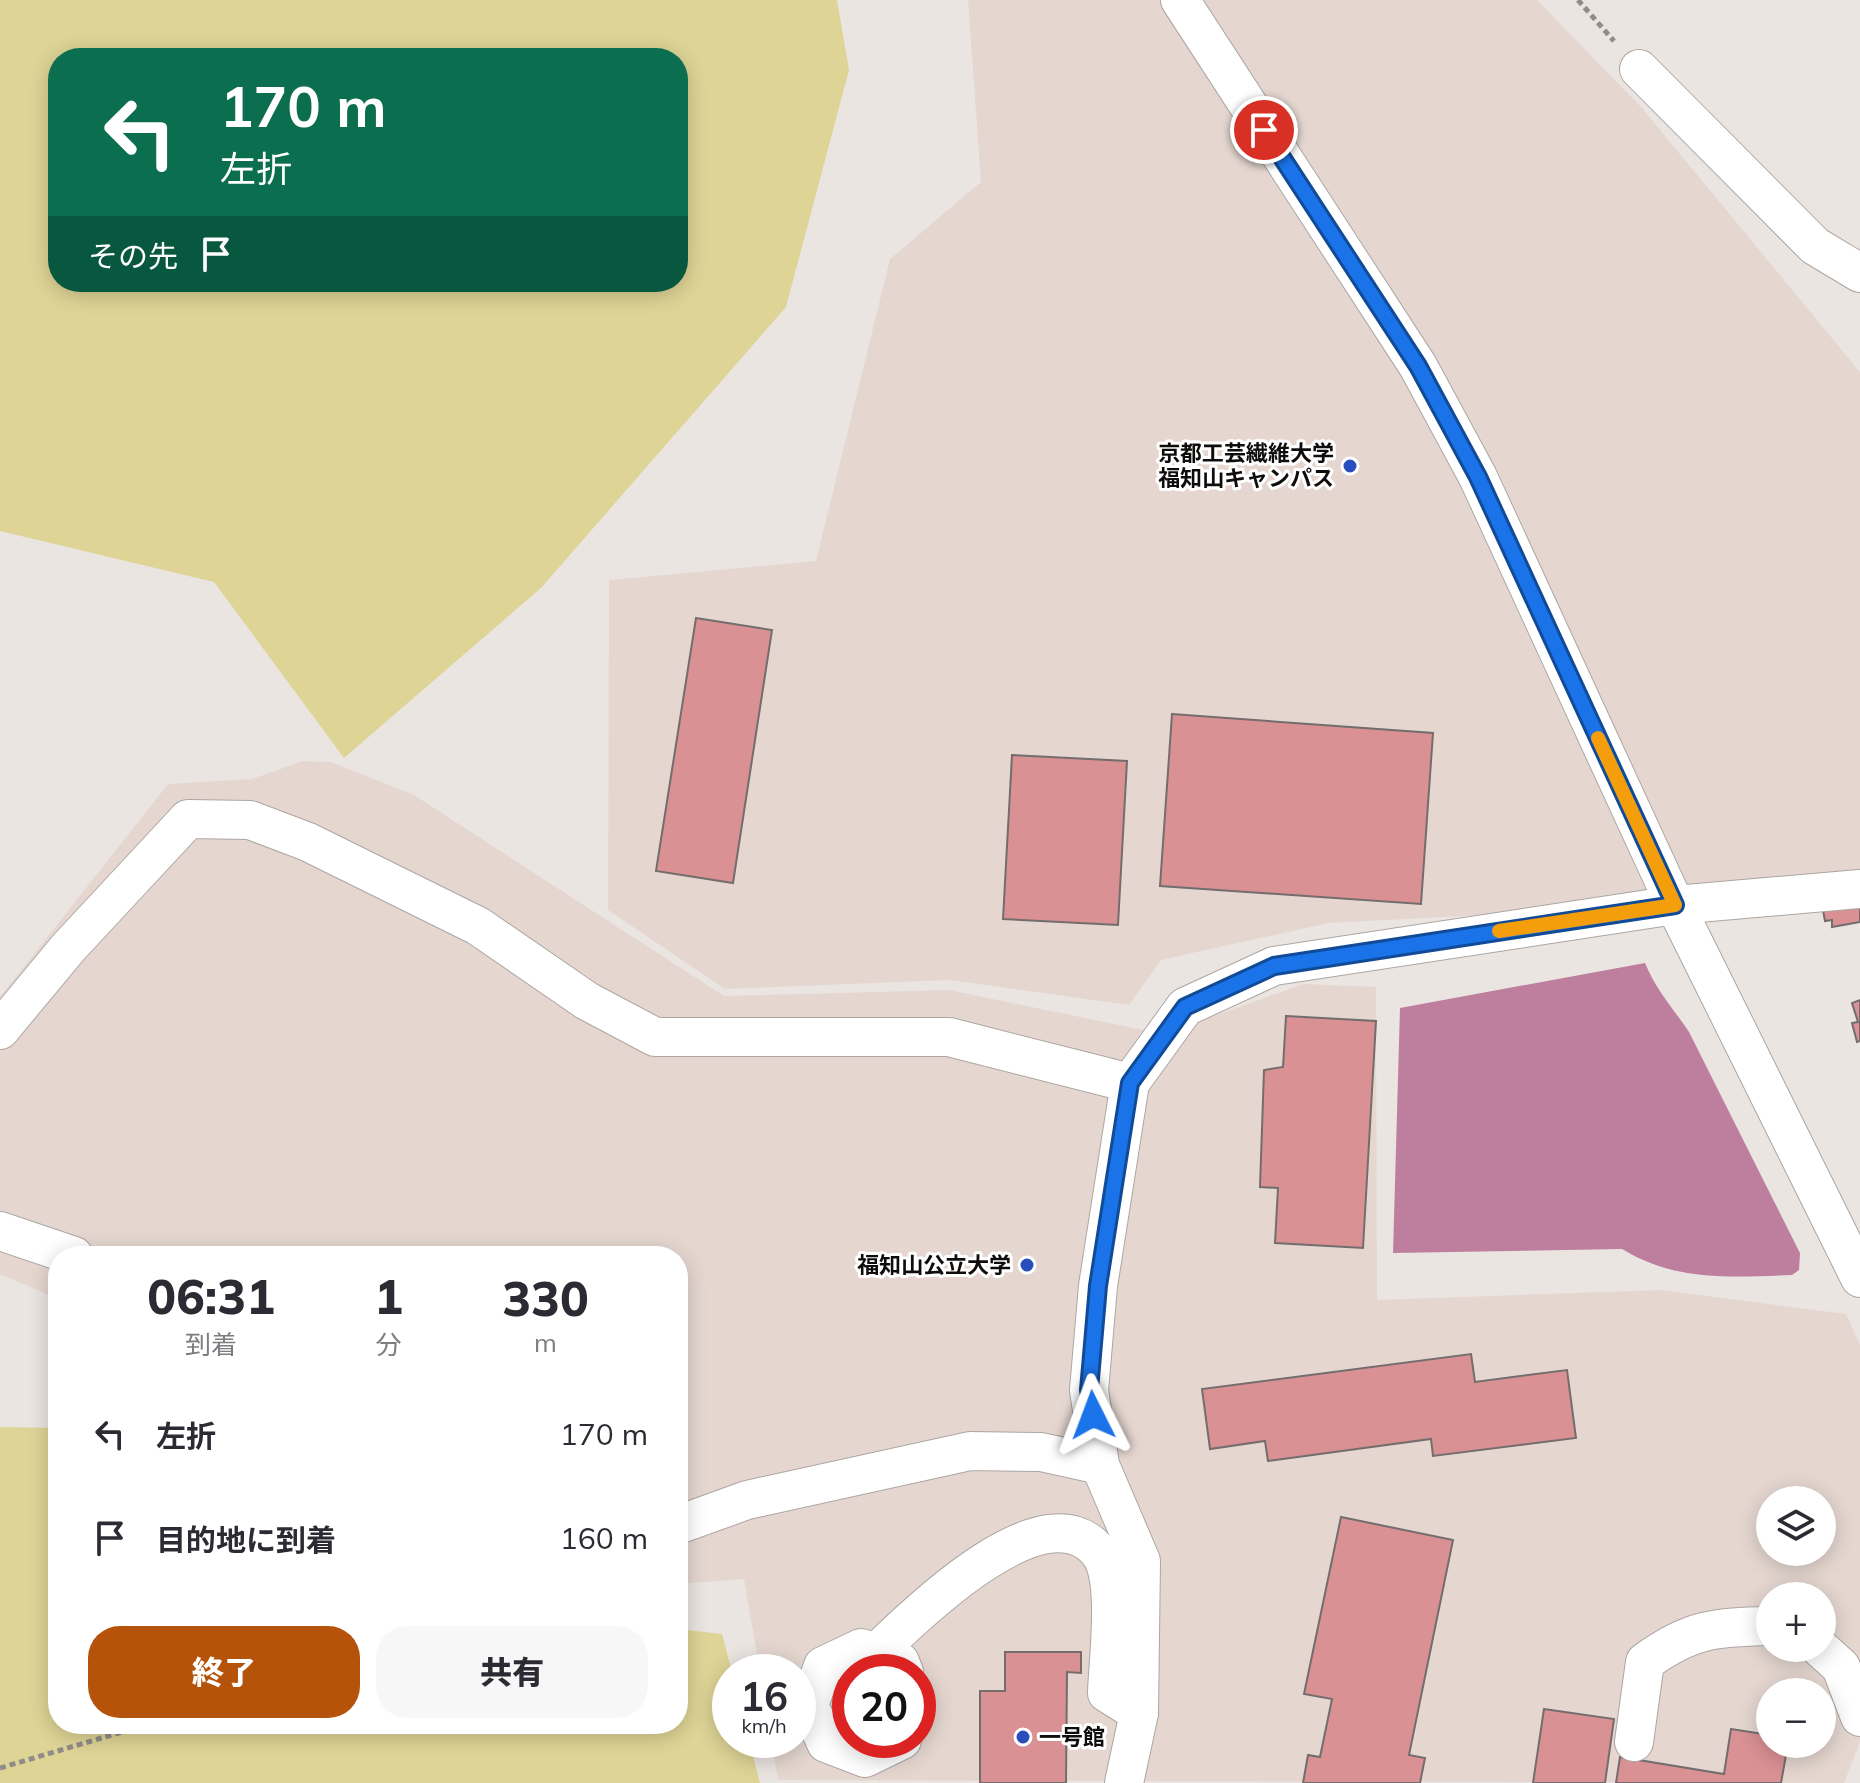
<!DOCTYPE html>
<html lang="ja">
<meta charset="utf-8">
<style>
:root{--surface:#fff;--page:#f7f7f7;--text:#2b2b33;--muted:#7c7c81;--accent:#b45309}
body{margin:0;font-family:Mulish,"Noto Sans JP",sans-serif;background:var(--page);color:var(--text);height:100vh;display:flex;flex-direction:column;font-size:30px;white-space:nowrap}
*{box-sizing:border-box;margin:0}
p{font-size:26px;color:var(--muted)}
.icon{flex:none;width:44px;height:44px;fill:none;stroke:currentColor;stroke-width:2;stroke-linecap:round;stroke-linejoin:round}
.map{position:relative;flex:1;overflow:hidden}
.details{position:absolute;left:48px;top:1246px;width:640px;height:488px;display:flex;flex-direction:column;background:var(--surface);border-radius:32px;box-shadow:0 4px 20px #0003}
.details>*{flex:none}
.banner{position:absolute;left:48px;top:48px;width:640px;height:244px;border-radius:32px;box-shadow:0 4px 20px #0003;background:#0b6e4f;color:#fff;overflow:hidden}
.tools{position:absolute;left:1756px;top:1486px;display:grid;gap:16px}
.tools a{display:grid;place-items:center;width:80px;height:80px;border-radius:50%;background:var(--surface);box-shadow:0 4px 20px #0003;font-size:40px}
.speed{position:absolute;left:712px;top:1654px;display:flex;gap:16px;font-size:40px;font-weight:700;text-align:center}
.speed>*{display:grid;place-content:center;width:104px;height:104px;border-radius:50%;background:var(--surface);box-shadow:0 4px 20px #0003;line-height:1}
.speed small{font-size:20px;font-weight:400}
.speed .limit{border:12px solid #d22;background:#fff;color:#111}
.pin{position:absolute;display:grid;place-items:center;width:68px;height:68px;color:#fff;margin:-34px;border:4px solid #fff;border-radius:50%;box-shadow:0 2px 8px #0007}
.me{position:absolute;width:88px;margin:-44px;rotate:357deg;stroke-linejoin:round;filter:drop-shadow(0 0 6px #0008)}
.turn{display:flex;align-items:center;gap:28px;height:168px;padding:0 40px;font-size:36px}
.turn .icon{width:104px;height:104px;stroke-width:2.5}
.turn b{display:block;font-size:56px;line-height:68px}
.then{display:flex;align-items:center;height:76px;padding:0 40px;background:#0003;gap:16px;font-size:30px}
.eta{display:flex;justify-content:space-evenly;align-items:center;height:136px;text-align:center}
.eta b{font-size:48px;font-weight:800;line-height:56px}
.cta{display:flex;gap:16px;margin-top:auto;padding:16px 40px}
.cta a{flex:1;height:92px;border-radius:32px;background:var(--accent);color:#fff;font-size:32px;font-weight:800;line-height:92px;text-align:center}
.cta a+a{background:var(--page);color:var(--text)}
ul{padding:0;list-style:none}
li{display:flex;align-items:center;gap:24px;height:104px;padding:0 40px}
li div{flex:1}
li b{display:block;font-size:30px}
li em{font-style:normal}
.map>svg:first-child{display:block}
.built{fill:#e5d7d0;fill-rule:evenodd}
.green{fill:#ded496;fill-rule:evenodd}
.water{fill:#be7f9e}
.building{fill:#d99194;stroke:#746d6d;stroke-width:2}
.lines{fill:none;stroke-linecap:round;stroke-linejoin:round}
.minor-casing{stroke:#aca6a3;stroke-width:40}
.path{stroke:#908c8a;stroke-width:5;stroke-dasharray:6 4;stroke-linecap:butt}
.minor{stroke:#fff;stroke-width:38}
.route-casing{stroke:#114b97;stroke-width:20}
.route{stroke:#1a73e8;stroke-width:14}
.slow{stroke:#f59e0b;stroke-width:14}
.poi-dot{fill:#294dbc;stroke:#fff;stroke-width:3}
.labels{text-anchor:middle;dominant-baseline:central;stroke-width:6;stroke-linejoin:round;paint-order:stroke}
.poi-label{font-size:22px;font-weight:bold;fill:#0f0d0c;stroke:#fff;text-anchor:end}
</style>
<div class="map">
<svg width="1860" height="1783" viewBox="0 0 1860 1783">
<rect width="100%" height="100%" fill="#ebe5e2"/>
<g class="built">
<polygon points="968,0 1537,0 1642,108 1860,372 1860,888 1675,905 1329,923 1161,960 1129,1005 949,980 725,989 608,910 609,580 816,561 890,259 981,182"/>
<path d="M303,761l28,1 83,33 310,201 225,-6 214,44 141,-50 72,3 1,313 284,-10 185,24 14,31v397l-16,41 -1066,-3 -7,-40h27v-68h-38l-16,-93 -66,5v-328h-620v43l-58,-25v-277l168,-213 84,-5zM1770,1500h52v52h-52zM1770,1596h52v52h-52zM850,1672h68v68h-68zM1770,1692h52v52h-52z"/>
</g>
<g class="green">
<path d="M0,0h837l12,70 -63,237 -245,281 -197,170 -130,-176 -214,-51zM58,58h620v224h-620z"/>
<polygon points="0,1427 58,1428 58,1724 678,1724 678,1629 722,1634 732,1672 730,1740 749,1740 760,1783 0,1783"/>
</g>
<path class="water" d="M1645,963c11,27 28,45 44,69l111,221 -1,17 -7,5c-61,2 -116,7 -170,-26l-229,4 7,-245z"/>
<g class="building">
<polygon points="696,618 772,630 733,883 656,871"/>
<polygon points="1172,714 1433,733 1421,904 1160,886"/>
<polygon points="1012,755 1127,761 1118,925 1003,919"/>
<polygon points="1860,897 1860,922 1832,927 1832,920 1825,921 1822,905"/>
<polygon points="1860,1000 1860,1041 1857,1042 1852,1023 1858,1022 1852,1003"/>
<polygon points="1286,1016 1376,1021 1363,1248 1275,1243 1278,1188 1260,1187 1264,1070 1283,1067"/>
<polygon points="1471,1354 1475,1382 1567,1370 1576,1438 1433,1456 1431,1439 1268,1461 1265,1441 1210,1449 1202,1389"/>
<polygon points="1341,1517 1453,1540 1409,1755 1425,1758 1420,1783 1303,1783 1308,1755 1320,1757 1332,1699 1304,1694"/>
<polygon points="1005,1652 1081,1652 1081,1673 1067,1672 1066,1783 980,1783 980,1691 1005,1691"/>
<polygon points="1544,1709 1614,1719 1605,1783 1533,1783"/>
<polygon points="1731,1729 1770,1735 1770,1744 1788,1744 1781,1783 1616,1783 1620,1757 1724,1774"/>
</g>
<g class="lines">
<g class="minor-casing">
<g id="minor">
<polyline points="1180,0 1418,366 1478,477 1675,905 1860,1278"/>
<polyline points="1639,69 1815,246 1860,273"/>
<polyline points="0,1030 68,948 188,819 250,820 308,842 478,926 587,1001 655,1037 949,1037 1130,1083"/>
<polyline points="0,1231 74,1256"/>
<polyline points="678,1525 747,1500 970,1451 1041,1452 1100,1465"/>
<polyline points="1820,1648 1841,1667 1860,1717"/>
<path d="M877,1652c39,-38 172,-169 223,-98 19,27 8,105 7,139l32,20"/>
<polyline points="902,1740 865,1758 826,1743 809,1705 823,1666 861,1648 900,1662 904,1672"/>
<path d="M1634,1742l11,-80c45,-33 70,-35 125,-36"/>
<polyline points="1124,1783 1139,1713 1141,1561 1100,1465 1089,1390 1098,1286 1130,1083 1185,1007 1274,966 1675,905 1860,889"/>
</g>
</g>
<g class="path">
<polyline points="1578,0 1614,41"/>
<polyline points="0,1768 149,1724"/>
</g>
<use href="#minor" class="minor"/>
</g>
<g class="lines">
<g class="route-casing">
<polyline id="route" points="1093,1415 1089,1390 1098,1286 1130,1083 1185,1007 1274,966 1675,905 1478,477 1418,366 1264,130"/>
</g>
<use href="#route" class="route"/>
<polyline class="slow" points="1499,931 1675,905 1598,738"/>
</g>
<g class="poi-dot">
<circle cx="1350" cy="466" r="8"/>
<circle cx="1027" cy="1265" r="8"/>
<circle cx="1023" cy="1737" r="8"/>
</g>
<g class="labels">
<g class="poi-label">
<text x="1334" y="453">京都工芸繊維大学<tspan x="1334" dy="25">福知山キャンパス</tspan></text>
<text x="1011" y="1265">福知山公立大学</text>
<text x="1039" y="1737" text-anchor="start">一号館</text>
</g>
</g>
</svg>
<div class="tools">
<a><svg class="icon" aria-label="layers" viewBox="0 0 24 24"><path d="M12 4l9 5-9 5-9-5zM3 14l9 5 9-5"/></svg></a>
<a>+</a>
<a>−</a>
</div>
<div class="speed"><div>16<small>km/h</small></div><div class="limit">20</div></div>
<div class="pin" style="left:1264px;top:130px;background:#d93025"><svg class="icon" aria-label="arrive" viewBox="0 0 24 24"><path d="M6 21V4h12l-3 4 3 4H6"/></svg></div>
<svg class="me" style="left:1093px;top:1415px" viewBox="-20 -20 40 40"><path d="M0-17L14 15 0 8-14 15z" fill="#1a73e8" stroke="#fff" stroke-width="4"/></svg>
<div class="banner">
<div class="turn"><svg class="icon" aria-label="left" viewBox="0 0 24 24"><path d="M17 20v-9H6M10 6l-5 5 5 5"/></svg><div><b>170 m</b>左折</div></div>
<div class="then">その先<svg class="icon" aria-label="arrive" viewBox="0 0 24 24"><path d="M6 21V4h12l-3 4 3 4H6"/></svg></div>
</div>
<section class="details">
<div class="eta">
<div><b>06:31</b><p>到着</p></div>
<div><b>1</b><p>分</p></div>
<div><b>330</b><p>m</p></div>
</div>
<ul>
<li><svg class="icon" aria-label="left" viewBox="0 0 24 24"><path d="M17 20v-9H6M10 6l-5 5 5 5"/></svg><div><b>左折</b></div><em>170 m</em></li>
<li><svg class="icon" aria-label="arrive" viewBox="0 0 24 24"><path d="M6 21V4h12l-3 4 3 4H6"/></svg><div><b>目的地に到着</b></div><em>160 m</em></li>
</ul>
<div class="cta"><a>終了</a><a>共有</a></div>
</section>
</div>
